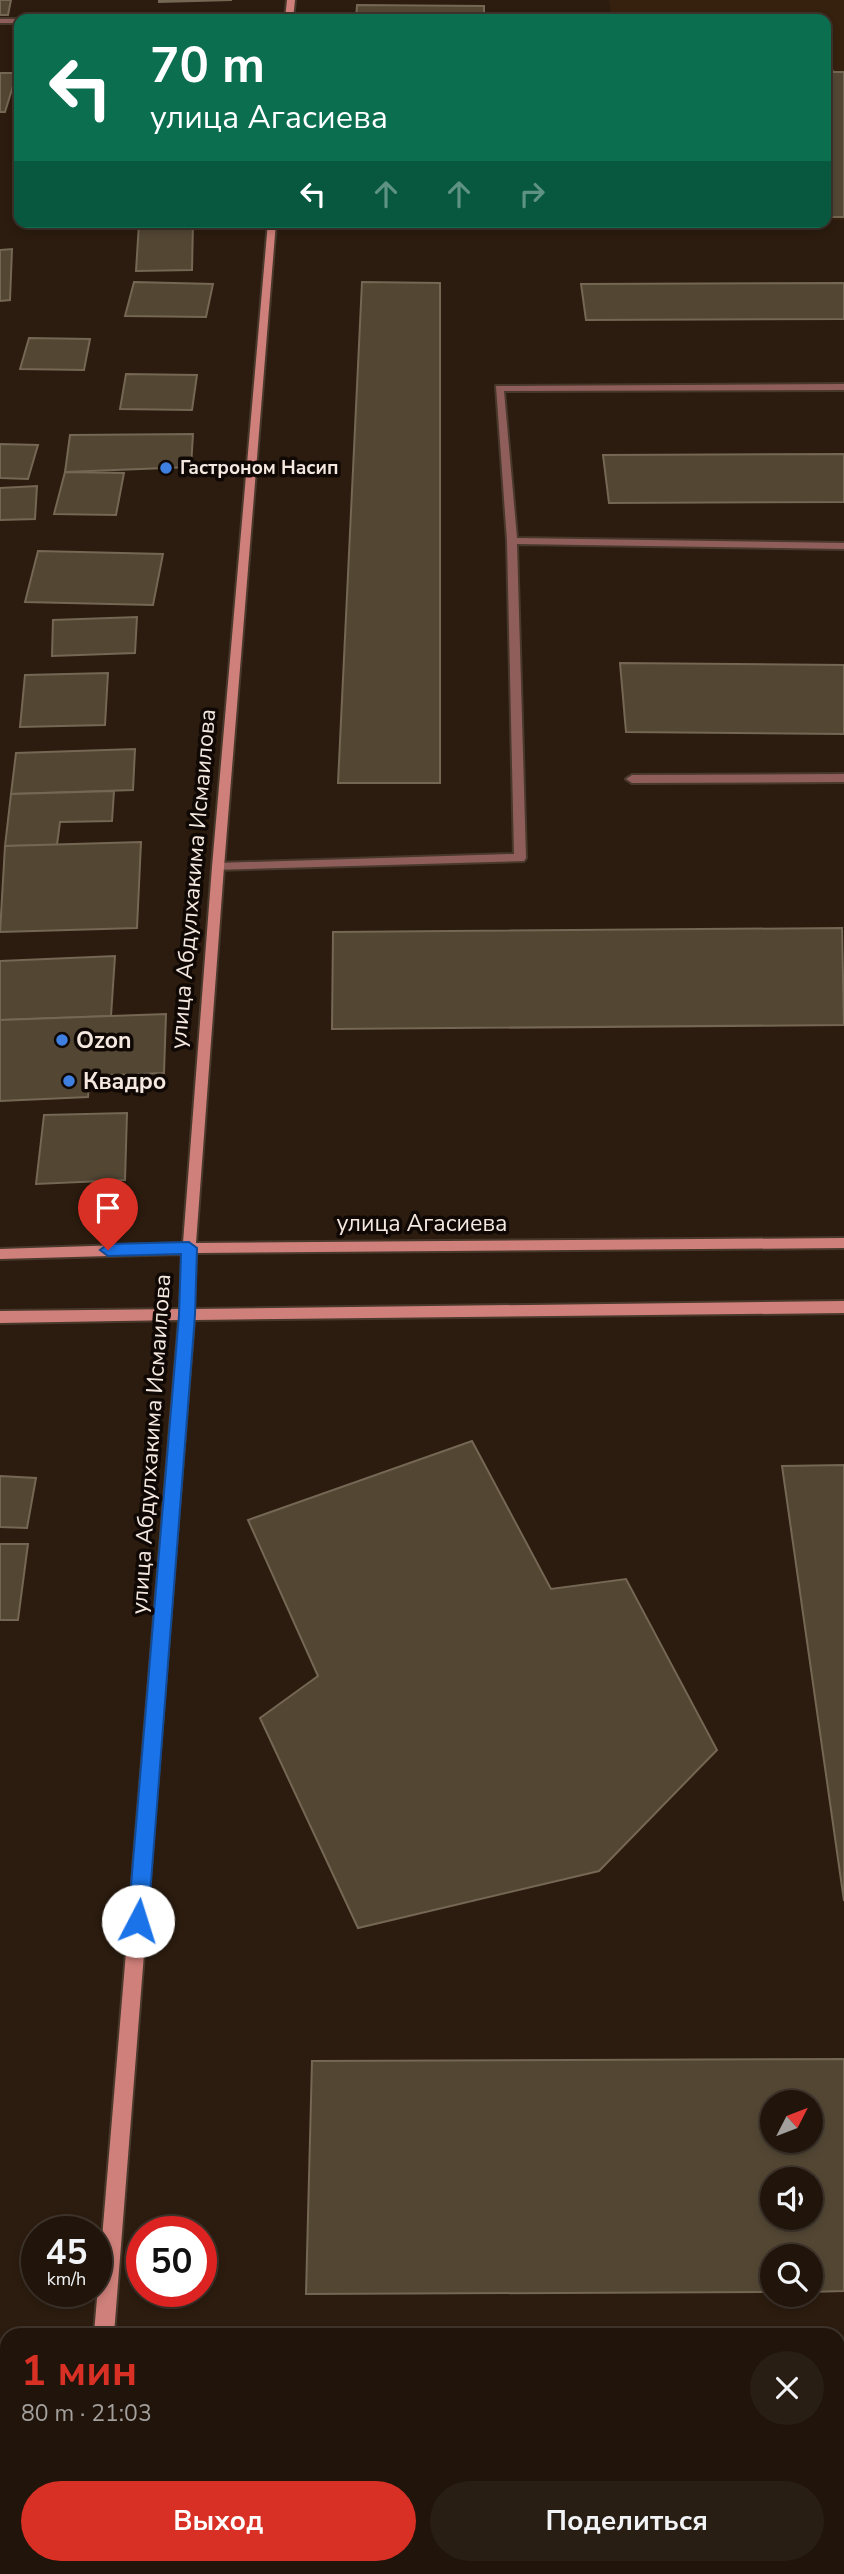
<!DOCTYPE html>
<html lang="ru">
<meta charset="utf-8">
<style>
:root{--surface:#21150b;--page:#291e14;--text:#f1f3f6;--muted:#a29f9d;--line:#3e342c;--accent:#d93025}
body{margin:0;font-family:"Nunito Sans",sans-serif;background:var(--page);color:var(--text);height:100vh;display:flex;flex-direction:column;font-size:26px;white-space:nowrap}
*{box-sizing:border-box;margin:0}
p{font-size:23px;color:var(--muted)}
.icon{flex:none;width:38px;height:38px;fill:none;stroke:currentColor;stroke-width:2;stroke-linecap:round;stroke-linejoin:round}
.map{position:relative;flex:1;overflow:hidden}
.side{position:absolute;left:0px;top:2328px;width:845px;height:247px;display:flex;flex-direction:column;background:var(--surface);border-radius:21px 21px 0 0;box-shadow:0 4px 10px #0003,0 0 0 2px var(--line)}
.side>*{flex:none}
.top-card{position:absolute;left:14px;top:14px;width:817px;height:214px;border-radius:14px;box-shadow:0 4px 10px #0003,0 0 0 2px var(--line);background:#0b6e4f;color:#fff;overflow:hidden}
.needle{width:46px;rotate:48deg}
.controls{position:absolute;left:760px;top:2090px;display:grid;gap:14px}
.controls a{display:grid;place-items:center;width:63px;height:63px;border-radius:50%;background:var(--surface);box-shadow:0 4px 10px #0003,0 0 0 2px var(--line);font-size:35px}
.speed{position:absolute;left:21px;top:2216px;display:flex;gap:14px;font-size:35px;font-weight:700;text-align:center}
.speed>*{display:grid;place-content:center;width:91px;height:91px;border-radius:50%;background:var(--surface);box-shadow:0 4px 10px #0003,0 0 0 2px var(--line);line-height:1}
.speed small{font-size:18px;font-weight:400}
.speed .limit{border:10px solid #d22;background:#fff;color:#111}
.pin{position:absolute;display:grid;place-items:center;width:60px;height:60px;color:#fff;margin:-72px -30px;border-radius:50% 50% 50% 0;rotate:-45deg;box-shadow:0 0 7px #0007}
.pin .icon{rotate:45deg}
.me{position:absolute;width:77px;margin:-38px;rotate:5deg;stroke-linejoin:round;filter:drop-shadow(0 0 5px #0008)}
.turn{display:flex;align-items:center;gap:24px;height:147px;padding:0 21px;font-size:32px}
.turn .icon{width:91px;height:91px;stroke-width:2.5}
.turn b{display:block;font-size:49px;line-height:60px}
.lanes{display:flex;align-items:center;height:66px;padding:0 21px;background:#0003;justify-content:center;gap:35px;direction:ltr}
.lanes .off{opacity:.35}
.round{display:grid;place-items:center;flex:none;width:74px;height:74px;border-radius:37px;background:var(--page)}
.overview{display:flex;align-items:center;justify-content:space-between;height:119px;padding:0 21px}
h1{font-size:42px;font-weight:700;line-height:52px;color:var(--accent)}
.primary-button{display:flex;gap:14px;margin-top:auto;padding:14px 21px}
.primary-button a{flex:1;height:80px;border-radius:42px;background:var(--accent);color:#fff;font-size:28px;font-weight:700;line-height:80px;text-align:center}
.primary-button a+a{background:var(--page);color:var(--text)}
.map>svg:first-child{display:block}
.built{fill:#36210f}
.building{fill:#534734;stroke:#746753;stroke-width:2;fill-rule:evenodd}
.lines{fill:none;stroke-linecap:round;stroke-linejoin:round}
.service-casing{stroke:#48392c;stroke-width:4}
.secondary-casing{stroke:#48392c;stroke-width:4}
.service{fill:#8f5e5a;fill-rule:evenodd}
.secondary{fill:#cf807a;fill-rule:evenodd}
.route{fill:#1a73e8;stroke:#114b97;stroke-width:2}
.shop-dot{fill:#3f7fe0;stroke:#0f0804;stroke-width:2.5}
.labels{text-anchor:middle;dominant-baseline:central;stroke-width:7;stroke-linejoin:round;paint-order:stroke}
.far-poi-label{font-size:19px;font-weight:bold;fill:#f4e8e0;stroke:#0f0804;text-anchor:start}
.street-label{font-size:23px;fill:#f4e8e0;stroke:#0f0804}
.poi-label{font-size:23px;font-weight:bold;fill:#f4e8e0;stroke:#0f0804;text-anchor:start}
</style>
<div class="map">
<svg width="844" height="2574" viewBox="0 0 844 2574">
<rect width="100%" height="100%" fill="#2c1c0f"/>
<polygon class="built" points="609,0 844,0 844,220 826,220 826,19 612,19"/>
<g class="building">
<polygon points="0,0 11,0 8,15 0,15"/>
<polygon points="159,0 232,0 159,2"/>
<polygon points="357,5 484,6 484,19 356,19"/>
<polygon points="826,49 833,72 844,72 844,217 826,217"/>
<polygon points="0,73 17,73 5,112 0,112"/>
<polygon points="193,222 192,270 136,271 139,223"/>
<polygon points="12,249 10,300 0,301 0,250"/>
<polygon points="134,282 213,284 206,317 125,316"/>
<polygon points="362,282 440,283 440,783 338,783"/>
<polygon points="844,283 844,319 586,320 581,284"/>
<polygon points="29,338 90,339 84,370 20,369"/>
<polygon points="126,374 197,375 192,410 120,409"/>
<polygon points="193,434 191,467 65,472 70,435"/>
<polygon points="0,444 38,445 28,479 0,478"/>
<polygon points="844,454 844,502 609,503 603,455"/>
<polygon points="65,472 124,473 116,515 54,514"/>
<polygon points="37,486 35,519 0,520 0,488"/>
<polygon points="38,551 163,554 153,605 25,602"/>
<polygon points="137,617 135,653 52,656 53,620"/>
<polygon points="620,663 844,665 844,734 626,732"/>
<polygon points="108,673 105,725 20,727 25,675"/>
<polygon points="135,749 133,790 11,794 16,753"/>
<polygon points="114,791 112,821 60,822 57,845 5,846 11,794"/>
<polygon points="141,842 137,928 0,932 5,846"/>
<polygon points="842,928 844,1025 332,1029 333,932"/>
<polygon points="115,956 111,1016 0,1020 0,961"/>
<polygon points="166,1014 164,1073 90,1076 88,1097 0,1101 0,1020"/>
<polygon points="127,1113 125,1180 36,1184 44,1115"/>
<polygon points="472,1441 551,1589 626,1579 717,1750 599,1871 358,1928 260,1718 318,1676 248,1520"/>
<polygon points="844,1465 844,1901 782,1466"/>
<polygon points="0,1476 36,1478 27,1528 0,1527"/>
<polygon points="0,1544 28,1544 18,1620 0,1620"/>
<path d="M844,2059v232l-34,1v-36h-38v36l-466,2 6,-233zM772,2102h38v38h-38zM772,2179h38v38h-38z"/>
</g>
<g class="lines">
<g class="service-casing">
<g id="service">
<polygon points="289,16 292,19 191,19 195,17"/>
<polygon points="0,19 21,19 19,23 0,23"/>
<polygon points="844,384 844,390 504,391 517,538 844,543 844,549 517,544 526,858 524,861 214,870 214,864 218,863 514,854 507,541 496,386"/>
<polygon points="844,774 844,782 632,783 626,779 632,775"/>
<rect x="838" y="2361" width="6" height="20"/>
</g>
</g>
<g class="secondary-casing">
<g id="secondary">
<polygon points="287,0 295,0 293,19 285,19"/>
<polygon points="268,222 276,222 224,867 196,1243 844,1238 844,1248 196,1253 194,1309 844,1301 844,1313 194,1320 114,2334 94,2334 179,1320 0,1323 0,1311 180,1309 182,1254 0,1259 0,1249 183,1243 212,867"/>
<polygon points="75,2567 95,2567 94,2574 74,2574"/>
</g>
</g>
<use href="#service" class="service"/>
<use href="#secondary" class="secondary"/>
</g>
<polygon class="route" points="189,1242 197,1248 195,1315 148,1921 145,1928 138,1931 131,1928 128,1921 179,1315 181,1254 108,1256 100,1250 108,1244"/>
<g class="shop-dot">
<circle cx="166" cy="468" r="7"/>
<circle cx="62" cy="1040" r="7"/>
<circle cx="69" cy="1081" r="7"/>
</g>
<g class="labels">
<g class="far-poi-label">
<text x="180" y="468">Гастроном Насип</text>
</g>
<g class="street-label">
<text transform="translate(193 879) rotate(-85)">улица Абдулхакима Исмаилова</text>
<text x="422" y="1223">улица Агасиева</text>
<text transform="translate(151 1444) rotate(-86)">улица Абдулхакима Исмаилова</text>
</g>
<g class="poi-label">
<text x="76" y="1040">Ozon</text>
<text x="83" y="1081">Квадро</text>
</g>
</g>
</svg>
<div class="controls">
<a><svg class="needle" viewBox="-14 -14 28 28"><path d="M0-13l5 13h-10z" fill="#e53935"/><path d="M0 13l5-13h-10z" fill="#a29f9d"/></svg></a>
<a><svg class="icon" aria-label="sound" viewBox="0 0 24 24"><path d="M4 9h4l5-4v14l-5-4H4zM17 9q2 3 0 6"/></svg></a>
<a><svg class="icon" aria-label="search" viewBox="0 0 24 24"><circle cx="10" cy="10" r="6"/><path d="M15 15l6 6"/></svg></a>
</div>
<div class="speed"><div>45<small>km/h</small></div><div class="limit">50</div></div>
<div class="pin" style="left:108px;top:1250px;background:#d93025"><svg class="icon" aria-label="arrive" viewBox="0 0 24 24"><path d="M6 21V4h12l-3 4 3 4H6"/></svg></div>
<svg class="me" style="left:138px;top:1921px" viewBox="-20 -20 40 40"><circle r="19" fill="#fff"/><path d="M0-13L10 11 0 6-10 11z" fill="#1a73e8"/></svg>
<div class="top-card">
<div class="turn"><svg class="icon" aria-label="left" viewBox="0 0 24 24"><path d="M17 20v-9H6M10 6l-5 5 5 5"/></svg><div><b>70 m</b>улица Агасиева</div></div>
<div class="lanes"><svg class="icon" aria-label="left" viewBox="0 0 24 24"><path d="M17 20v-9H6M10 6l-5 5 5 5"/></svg><svg class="icon off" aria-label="ahead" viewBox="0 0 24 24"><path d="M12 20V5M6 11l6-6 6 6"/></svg><svg class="icon off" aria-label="ahead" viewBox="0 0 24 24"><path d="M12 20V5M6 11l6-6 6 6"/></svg><svg class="icon off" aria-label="right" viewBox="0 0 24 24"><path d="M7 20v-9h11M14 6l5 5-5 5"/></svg></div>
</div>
<section class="side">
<div class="overview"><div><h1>1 мин</h1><p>80 m · 21:03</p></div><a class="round"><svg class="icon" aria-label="close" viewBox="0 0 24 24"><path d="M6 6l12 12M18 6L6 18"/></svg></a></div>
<div class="primary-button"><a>Выход</a><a>Поделиться</a></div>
</section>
</div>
